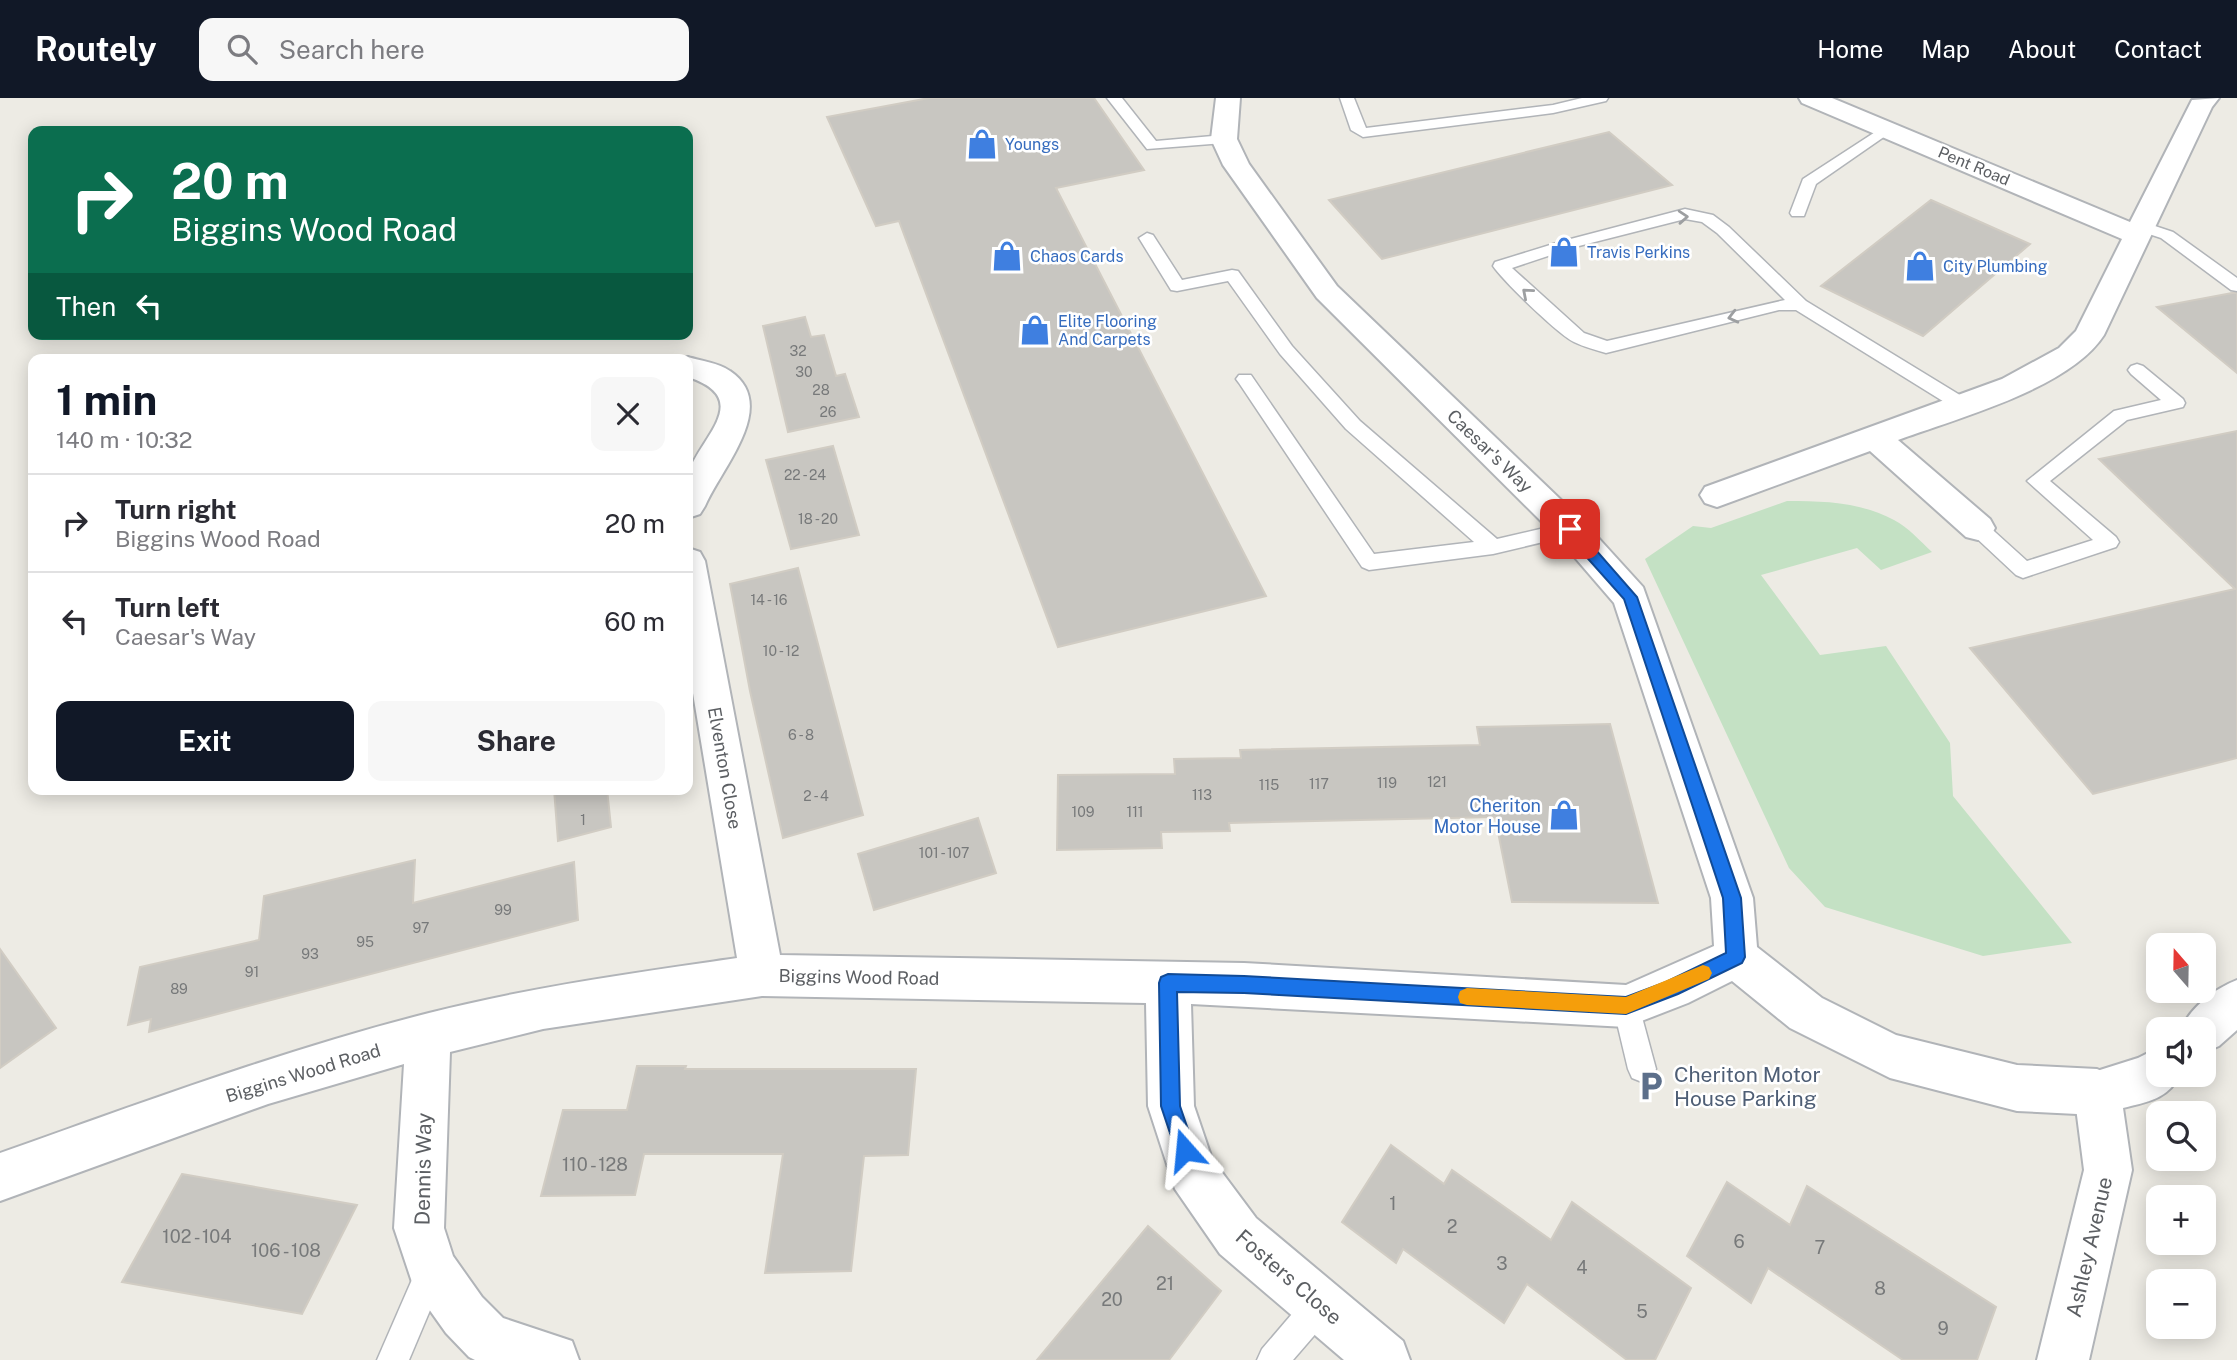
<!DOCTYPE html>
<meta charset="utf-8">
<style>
:root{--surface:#fff;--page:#f7f7f7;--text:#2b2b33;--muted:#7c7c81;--line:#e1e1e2;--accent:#111827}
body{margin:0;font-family:"Public Sans",sans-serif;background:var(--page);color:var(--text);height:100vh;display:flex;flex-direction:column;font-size:26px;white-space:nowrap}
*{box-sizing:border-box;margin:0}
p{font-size:23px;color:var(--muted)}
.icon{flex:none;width:38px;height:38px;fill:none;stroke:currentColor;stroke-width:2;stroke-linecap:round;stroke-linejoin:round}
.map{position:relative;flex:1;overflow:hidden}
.panel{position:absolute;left:28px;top:256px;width:665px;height:441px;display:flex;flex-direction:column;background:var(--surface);border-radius:14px;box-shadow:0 4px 18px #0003}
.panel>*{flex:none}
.banner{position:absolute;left:28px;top:28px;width:665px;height:214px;border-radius:14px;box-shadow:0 4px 18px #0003;background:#0b6e4f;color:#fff;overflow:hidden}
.needle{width:46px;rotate:340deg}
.buttons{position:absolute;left:2146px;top:835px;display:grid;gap:14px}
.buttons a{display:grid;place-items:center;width:70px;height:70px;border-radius:14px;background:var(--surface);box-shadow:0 4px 18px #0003;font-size:35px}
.pin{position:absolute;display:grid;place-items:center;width:60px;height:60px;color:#fff;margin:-30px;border-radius:14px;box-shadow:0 4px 10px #0006}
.me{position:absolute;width:77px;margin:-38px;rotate:342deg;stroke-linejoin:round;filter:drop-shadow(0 0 5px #0008)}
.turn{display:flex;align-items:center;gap:24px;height:147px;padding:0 28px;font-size:32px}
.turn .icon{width:91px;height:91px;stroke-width:2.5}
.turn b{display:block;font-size:49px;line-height:60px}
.then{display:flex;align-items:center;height:66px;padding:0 28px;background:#0003;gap:14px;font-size:26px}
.round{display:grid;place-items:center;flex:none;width:74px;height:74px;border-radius:14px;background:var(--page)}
.head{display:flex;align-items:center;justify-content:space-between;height:119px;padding:0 28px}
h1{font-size:42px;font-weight:700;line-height:52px;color:var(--accent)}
.primary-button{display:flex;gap:14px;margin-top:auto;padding:14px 28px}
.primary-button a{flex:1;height:80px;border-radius:14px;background:var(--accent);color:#fff;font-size:28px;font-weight:700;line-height:80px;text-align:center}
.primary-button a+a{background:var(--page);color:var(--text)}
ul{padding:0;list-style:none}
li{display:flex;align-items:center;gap:21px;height:98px;padding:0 28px;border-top:2px solid var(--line)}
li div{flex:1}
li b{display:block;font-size:26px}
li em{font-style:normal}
header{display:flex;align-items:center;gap:42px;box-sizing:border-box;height:98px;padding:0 35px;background:var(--accent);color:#fff}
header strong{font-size:33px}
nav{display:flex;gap:38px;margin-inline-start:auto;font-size:24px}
.search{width:490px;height:63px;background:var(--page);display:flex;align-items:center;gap:18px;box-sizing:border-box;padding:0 24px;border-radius:14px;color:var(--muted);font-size:26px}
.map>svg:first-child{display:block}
.green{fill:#c4e1c4}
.building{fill:#c8c6c1;stroke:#d1ccc3;stroke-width:2}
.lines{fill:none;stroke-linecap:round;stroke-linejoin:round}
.service-casing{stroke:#b1b4b8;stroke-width:3}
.minor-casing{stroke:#b1b4b8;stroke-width:4}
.tertiary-casing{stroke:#b1b4b8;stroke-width:4}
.service{fill:#fff;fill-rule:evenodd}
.minor{fill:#fff;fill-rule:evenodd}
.tertiary{fill:#fff;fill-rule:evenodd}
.oneway{stroke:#9d9fa1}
.route{fill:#1a73e8;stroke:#114b97;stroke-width:2}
.slow{fill:#f59e0b}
.labels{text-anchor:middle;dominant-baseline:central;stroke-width:5;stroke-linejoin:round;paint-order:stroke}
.number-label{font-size:14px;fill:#77797a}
.far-shop-label{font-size:16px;fill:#366cbe;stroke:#fff;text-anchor:start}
.far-street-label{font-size:16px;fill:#5c5f63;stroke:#fff}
.street-label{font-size:18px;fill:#5c5f63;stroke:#fff}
.shop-label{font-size:18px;fill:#366cbe;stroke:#fff;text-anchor:end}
.near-number-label{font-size:18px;fill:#77797a}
.near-service-label{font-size:21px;fill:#4e5e75;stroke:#fff;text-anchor:start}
.near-street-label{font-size:21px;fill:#5c5f63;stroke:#fff}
</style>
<header>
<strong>Routely</strong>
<div class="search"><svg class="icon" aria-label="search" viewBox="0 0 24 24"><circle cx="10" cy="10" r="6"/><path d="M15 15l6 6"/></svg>Search here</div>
<nav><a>Home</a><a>Map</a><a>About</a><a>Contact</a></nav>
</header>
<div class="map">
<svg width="2237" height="1262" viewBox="0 0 2237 1262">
<rect width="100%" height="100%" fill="#edebe4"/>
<path class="green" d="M1787,403c38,0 73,1 107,19 14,7 26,21 38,32l-51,18 -24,-22 -96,27 59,80 66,-9 64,97 3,53 119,147 -89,13 -158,-49 -36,-39 -144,-309 48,-33 18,2z"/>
<g class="building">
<polygon points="929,0 1094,0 1144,72 1056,90 1266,498 1058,549 899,123 876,128 827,19"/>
<polygon points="1609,34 1672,87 1382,161 1329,102"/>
<polygon points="1931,102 2030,146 1923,238 1821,188"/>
<polygon points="2232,195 2237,195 2237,275 2157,209"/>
<polygon points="805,219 811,239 824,237 836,278 845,276 859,319 788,334 763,228"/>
<polygon points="2237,333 2237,660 2093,696 1970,550 2235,491 2099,361"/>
<polygon points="833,348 859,437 791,451 766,362"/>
<polygon points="798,470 863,717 783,740 750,593 730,486"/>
<polygon points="1610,626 1658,805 1512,804 1495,719 1229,725 1230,733 1161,734 1162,750 1057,752 1058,677 1175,676 1174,661 1241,660 1240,652 1480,647 1477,629"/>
<polygon points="554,691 607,691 611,729 558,743"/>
<polygon points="978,720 996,775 874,812 858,756"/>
<polygon points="415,762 413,805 574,764 578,822 149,934 151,921 128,927 140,869 259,842 264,798"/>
<polygon points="0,851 56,930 0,970"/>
<polygon points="637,968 686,968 685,971 916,971 908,1057 864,1058 851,1173 765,1175 783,1056 644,1056 635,1097 541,1098 563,1012 627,1012"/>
<polygon points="1391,1047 1444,1086 1452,1072 1551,1142 1572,1104 1691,1190 1655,1262 1627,1262 1527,1186 1504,1225 1403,1151 1396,1165 1342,1124"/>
<polygon points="182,1076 357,1107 302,1216 122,1184"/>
<polygon points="1727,1084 1790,1127 1807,1088 1996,1209 1977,1262 1903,1262 1768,1170 1751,1205 1687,1158"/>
<polygon points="1148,1128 1221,1193 1169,1262 1037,1262"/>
</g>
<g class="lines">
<g class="service-casing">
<g id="service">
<polygon points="1107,0 1122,0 1156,43 1224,37 1231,41 1224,45 1147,51"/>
<polygon points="1340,0 1354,0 1366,30 1553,7 1582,0 1608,0 1606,3 1553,15 1363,39 1351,32"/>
<polygon points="1886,27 1893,31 1891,34 1816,86 1804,118 1792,118 1790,115 1803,81"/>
<path d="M1685,111l28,6 16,12 77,74 162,99 2,4 -2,4h-14l-158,-98h-17l-173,43c-10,-3 -22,-6 -32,-11 -16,-8 -70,-60 -81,-76l2,-4 68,-21zM1685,121l17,3 15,11 68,67 -178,41 -23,-8 -72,-65 63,-21z"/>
<polygon points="2143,124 2173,134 2237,180 2237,193 2231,192 2161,140 2137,132 2135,129 2137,126"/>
<polygon points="1147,135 1153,137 1182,182 1232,172 1238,173 1292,248 1360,323 1497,441 1570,424 1577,426 1580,431 1577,436 1493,456 1369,472 1362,469 1239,285 1236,281 1239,277 1251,277 1374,456 1474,444 1346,331 1280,256 1228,183 1177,193 1171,192 1139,140"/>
<polygon points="2137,266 2143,268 2183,301 2185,305 2183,309 2127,322 2050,383 2116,439 2119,444 2116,449 2023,480 2016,477 1971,435 1968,430 1971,425 1978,423 1985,425 2027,463 2093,442 2027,383 2114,313 2161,302 2131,276 2128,272 2131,268"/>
<polygon points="1626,895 1635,899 1639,908 1656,971 1652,980 1642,984 1632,980 1628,971 1613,908 1617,899"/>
<polygon points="432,1157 443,1161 447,1172 409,1262 377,1262 421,1161"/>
<polygon points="1320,1192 1331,1196 1335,1207 1331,1218 1293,1262 1257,1262 1262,1251 1309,1196"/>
</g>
</g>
<g class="minor-casing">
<g id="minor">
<path d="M1216,0h24l-3,41 12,25 88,122 245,234 61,67 110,311 4,49 65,51 74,37 121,30 80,4 16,7 7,16 -7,16 -16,7 -80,-4 -127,-33 -100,-50 -58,-47 -44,22 -62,24 -435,-23 3,102 18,53 44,59 147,123 7,19h-66l-124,-106 -45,-65 -27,-83 -2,-103 -384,-7 -219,33 -93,23 -6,176 9,28 29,41 21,21 69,23 7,19h-104l-6,-3 -23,-24 -32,-45 -20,-60 10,-164 -136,40 -268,97v-48c142,-50 283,-103 429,-140 102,-26 205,-40 308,-55l-49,-295v-115l12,4 5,9 75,394 464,8 382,22 88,-39 -3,-48 -97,-295 -56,-65 -241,-240 -94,-133 -12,-26z"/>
<path d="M1799,0h33l298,124 62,-122 27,-2 -7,9 -108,228c-35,54 -147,83 -206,105l92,79 5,9 -5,9 -12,3 -12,-3 -96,-86 -153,56 -12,-4 -5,-8 5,-8 297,-108 57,-31 17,-17 46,-92 -320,-136z"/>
<path d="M688,259c13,4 31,6 42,14 50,34 -8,96 -25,135l-5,8 -12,4c-1,-12 -4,-33 0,-44 12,-37 67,-75 0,-97v-18h-6z"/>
</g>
</g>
<g class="tertiary-casing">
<g id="tertiary">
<path d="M2237,882v50l-18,16 -16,7v-24h-22c10,-22 33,-40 56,-49z"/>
<path d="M2158,950v26h22c-11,25 -33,28 -57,34l9,62 -43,190h-52l47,-190 -10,-78 7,-16 57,-18z"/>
</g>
</g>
<use href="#service" class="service"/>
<use href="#minor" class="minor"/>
<use href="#tertiary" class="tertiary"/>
</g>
<defs><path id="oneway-chevron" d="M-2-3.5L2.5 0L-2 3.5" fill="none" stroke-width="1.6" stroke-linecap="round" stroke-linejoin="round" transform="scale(1.75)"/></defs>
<g class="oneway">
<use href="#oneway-chevron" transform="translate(1683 119) rotate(-4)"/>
<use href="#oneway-chevron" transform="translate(1527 195) rotate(-139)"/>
<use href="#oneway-chevron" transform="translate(1733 219) rotate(166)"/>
</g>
<polygon class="route" points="1570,426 1575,428 1637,499 1741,800 1745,859 1742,865 1678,896 1626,916 1244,895 1177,894 1180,1008 1195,1052 1192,1059 1185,1062 1178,1059 1161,1008 1159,885 1161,879 1168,876 1244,878 1626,899 1666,884 1726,855 1723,800 1624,501 1565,435 1563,431"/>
<polygon class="slow" points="1703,867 1709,869 1712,875 1709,881 1626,916 1467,907 1460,905 1458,899 1460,893 1467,890 1626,899"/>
<defs>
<g id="shop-bare" transform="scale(2.415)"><path d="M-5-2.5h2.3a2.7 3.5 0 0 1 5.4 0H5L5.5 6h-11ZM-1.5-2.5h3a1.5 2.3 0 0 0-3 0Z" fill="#3f7fe0" stroke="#fff" stroke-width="2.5" paint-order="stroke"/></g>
<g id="parking-bare" transform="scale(2.415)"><path d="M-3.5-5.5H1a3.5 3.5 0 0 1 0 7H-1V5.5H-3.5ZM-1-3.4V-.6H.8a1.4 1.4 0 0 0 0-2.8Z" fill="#5c6f8a" stroke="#fff" stroke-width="2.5" paint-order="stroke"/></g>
</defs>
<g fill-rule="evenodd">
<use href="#shop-bare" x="982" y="46"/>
<use href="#shop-bare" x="1564" y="154"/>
<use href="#shop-bare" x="1007" y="158"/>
<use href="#shop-bare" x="1920" y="168"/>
<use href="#shop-bare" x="1035" y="232"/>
<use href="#shop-bare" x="1564" y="717"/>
<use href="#parking-bare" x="1651" y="988"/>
</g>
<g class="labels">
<g class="number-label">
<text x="798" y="253">32</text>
<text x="804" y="274">30</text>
<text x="821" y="292">28</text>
<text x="828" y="314">26</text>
<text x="805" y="377">22 - 24</text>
<text x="818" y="421">18 - 20</text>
<text x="769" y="502">14 - 16</text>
<text x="781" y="553">10 - 12</text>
<text x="801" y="637">6 - 8</text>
<text x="1437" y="684">121</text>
<text x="1387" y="685">119</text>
<text x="1319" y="686">117</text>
<text x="1269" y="687">115</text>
<text x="1202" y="697">113</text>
<text x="816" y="698">2 - 4</text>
<text x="1083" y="714">109</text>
<text x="1135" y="714">111</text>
<text x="583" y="722">1</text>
<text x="944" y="755">101 - 107</text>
<text x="503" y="812">99</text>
<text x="421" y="830">97</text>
<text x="365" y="844">95</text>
<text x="310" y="856">93</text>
<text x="252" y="874">91</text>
<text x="179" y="891">89</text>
</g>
<g class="far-shop-label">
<text x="1005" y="46">Youngs</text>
<text x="1587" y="154">Travis Perkins</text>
<text x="1030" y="158">Chaos Cards</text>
<text x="1943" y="168">City Plumbing</text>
<text x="1058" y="223">Elite Flooring<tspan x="1058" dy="18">And Carpets</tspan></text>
</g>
<g class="far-street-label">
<text transform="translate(1974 68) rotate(23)">Pent Road</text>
</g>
<g class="street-label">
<text transform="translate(1490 353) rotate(44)">Caesar's Way</text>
<text transform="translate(725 670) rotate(80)">Elventon Close</text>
<text transform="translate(859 879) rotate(1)">Biggins Wood Road</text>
<text transform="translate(303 975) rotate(-17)">Biggins Wood Road</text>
</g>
<g class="shop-label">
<text x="1541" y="707">Cheriton<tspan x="1541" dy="21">Motor House</tspan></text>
</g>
<g class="near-number-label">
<text x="595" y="1066">110 - 128</text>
<text x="1393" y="1105">1</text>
<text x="1452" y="1128">2</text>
<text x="197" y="1138">102 - 104</text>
<text x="1739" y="1143">6</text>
<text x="1820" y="1149">7</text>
<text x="286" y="1152">106 - 108</text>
<text x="1502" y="1165">3</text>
<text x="1582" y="1169">4</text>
<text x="1165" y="1185">21</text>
<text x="1880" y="1190">8</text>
<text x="1112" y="1201">20</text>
<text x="1642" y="1213">5</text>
<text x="1943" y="1230">9</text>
</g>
<g class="near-service-label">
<text x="1674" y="976">Cheriton Motor<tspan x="1674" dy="24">House Parking</tspan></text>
</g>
<g class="near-street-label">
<text transform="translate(423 1071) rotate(-89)">Dennis Way</text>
<text transform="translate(2089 1149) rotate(-77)">Ashley Avenue</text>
<text transform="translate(1289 1179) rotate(41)">Fosters Close</text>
</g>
</g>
</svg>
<div class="buttons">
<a><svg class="needle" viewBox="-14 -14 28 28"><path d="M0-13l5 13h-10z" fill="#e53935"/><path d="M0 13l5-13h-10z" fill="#7c7c81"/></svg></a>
<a><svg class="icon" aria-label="sound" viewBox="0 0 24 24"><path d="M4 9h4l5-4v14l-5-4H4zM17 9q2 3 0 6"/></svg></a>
<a><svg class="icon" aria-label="search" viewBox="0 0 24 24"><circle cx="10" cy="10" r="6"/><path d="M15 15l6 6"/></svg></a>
<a>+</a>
<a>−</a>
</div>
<div class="pin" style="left:1570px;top:431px;background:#d93025"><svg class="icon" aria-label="arrive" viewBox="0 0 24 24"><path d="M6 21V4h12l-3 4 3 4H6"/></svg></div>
<svg class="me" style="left:1185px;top:1052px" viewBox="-20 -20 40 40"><path d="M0-17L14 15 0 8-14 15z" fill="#1a73e8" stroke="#fff" stroke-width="4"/></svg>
<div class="banner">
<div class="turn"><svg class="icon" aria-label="right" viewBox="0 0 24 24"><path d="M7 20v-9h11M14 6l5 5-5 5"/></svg><div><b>20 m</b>Biggins Wood Road</div></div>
<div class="then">Then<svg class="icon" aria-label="left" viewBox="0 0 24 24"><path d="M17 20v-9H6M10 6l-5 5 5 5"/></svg></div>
</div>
<section class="panel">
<div class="head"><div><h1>1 min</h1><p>140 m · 10:32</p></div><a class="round"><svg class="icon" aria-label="close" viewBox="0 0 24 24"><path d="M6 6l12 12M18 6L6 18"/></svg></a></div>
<ul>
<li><svg class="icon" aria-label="right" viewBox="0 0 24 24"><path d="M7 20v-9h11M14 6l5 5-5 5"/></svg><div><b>Turn right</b><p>Biggins Wood Road</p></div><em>20 m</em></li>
<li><svg class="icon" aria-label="left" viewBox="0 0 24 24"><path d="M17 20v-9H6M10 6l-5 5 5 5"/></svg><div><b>Turn left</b><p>Caesar's Way</p></div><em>60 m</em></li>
</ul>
<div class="primary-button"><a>Exit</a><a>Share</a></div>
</section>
</div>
